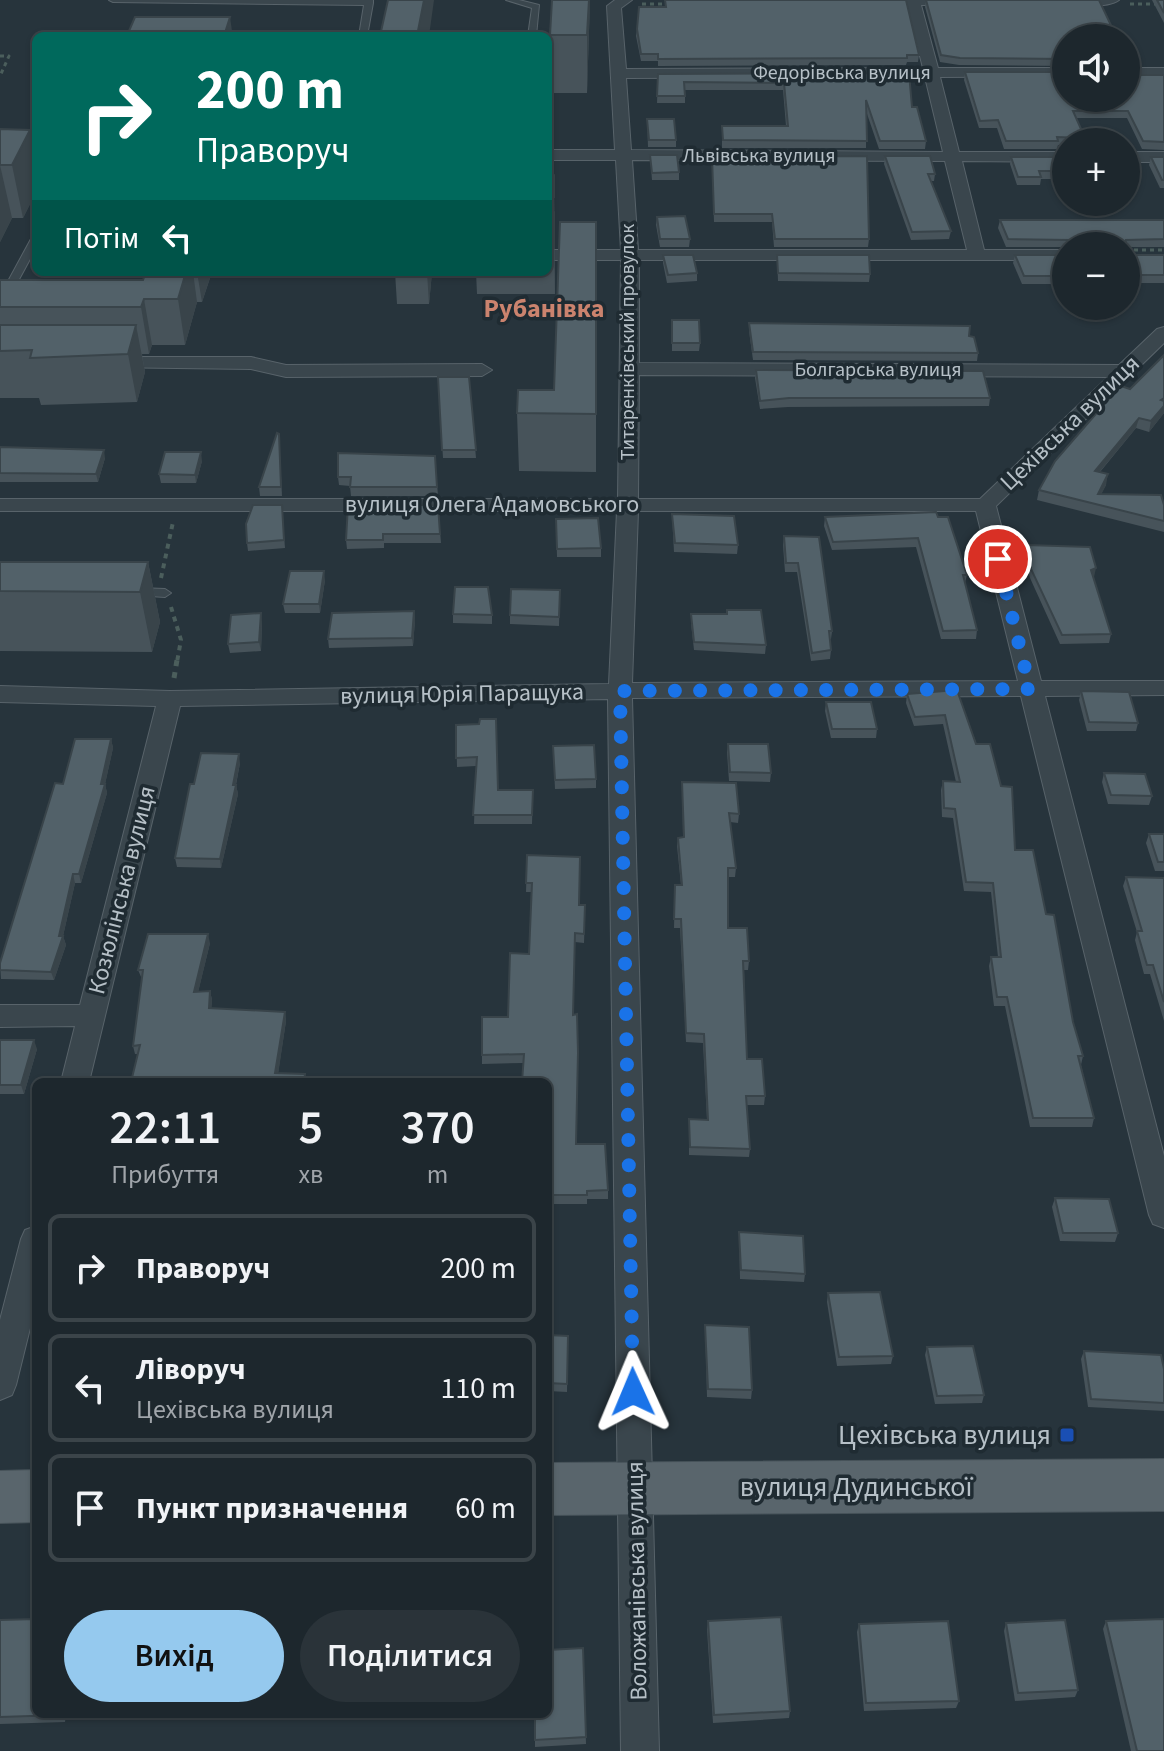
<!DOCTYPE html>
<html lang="uk">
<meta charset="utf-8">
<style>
:root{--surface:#1d272d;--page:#2a3339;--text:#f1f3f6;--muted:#a0a5aa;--line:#3b4449;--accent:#95c9ee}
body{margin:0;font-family:"Source Sans 3",sans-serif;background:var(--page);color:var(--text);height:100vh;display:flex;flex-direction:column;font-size:30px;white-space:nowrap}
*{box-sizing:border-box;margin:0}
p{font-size:26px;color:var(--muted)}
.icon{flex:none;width:44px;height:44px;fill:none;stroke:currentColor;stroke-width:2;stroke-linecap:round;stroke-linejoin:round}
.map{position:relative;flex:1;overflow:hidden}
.details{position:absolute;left:32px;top:1078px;width:520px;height:640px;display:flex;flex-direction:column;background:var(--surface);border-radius:12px;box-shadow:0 2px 6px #0004,0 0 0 2px var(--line)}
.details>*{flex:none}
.top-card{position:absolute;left:32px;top:32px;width:520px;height:244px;border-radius:12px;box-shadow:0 2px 6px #0004,0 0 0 2px var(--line);background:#00695c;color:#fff;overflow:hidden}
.fabs{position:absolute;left:1052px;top:24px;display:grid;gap:16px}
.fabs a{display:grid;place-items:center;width:88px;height:88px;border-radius:50%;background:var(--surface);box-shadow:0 2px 6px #0004,0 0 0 2px var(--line);font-size:40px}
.pin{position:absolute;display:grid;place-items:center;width:68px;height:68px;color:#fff;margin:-34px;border:4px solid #fff;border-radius:50%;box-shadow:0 2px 8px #0007}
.me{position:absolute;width:88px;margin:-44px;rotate:359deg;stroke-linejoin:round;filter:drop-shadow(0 0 6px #0008)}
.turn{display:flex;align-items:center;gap:28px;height:168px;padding:0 32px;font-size:36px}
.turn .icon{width:104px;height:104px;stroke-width:2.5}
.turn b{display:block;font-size:56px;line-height:68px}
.then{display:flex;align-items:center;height:76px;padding:0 32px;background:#0003;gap:16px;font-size:30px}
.eta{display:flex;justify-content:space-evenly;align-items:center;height:136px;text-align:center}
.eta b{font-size:48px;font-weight:600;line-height:56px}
.primary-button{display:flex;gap:16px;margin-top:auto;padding:16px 32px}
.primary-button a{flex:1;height:92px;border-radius:48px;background:var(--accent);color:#111;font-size:32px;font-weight:600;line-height:92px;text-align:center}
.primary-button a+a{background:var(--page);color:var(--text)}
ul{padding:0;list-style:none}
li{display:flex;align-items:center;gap:24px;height:108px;margin:0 16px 12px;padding:0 16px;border:4px solid var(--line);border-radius:12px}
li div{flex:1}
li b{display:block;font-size:30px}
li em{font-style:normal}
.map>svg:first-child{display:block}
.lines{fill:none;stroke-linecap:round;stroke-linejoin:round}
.lane-casing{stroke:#58636a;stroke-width:2}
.street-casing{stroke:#58636a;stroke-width:2}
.primary-casing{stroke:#465259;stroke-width:2}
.path-far2{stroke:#4b5e5c;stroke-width:3;stroke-dasharray:4 4;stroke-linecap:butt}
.path-far1{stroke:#4b5e5c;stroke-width:4;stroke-dasharray:5 5;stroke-linecap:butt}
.path{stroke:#4b5e5c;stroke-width:5;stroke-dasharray:6 6;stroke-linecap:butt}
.lane{fill:#3a464d;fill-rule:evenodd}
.street{fill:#3a464d;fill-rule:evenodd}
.primary{fill:#59656c;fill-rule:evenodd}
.wall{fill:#47535a}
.shaded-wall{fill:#39444a}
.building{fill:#526169;stroke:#39444a;stroke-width:2}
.route{stroke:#1a73e8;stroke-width:14;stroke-dasharray:0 25.2}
.transit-dot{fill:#1a4fb4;stroke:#1f2b32;stroke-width:3}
.labels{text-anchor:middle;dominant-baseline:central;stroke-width:7;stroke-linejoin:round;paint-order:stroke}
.far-street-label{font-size:20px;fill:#b6c0c7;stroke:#1f2b32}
.street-label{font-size:24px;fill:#b6c0c7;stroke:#1f2b32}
.far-district-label{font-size:26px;font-weight:bold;fill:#cb836e;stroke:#1f2b32}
.near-poi-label{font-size:28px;fill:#b6c0c7;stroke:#1f2b32;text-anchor:end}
.near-street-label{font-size:28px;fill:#b6c0c7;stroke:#1f2b32}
</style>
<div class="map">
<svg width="1164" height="1751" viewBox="0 0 1164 1751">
<rect width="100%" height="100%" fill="#27343c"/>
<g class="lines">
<g class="lane-casing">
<g id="lane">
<polygon points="109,0 373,0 373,3 367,36 359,36 364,5 113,2"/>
<polygon points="506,0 519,0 539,5 536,36 528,36 532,8"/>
<polygon points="36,236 36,248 10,296 2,298 0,296 31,239"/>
<polygon points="138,588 165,589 171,593 165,597 134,595 134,589"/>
</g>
</g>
<g class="street-casing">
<g id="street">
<path d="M615,0h17l-11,8 5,61 297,-1 -16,-63h-37l-6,-5h101l-6,5h-38l17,63h128v8l-126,1 19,75h107v10l-104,-1 22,89h82v10h-427v103l480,2 38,-36 7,-2v16l-168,163 45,175h123v14l-119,1 119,460v72l-11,-4 -4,-9 -128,-519 -389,2 27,1053h-38l-13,-1052 -428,7 -91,376h-28l14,-56 -75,1v-22h80l76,-299 -156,-4v-16l170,5 439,-7 8,-173h-617v-12h618l3,-239h-73v-10h73l-5,-90h-68v-10h67l-8,-144zM925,77l18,75 -312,-2 -5,-72zM632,160l313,1 22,89h-329zM639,375l469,2 -128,122h-342zM638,511h338l42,170 -386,2z"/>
<path d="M1059,0h60c-11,8 -49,8 -60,0z"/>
<rect x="1126" y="68" width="38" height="8"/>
<polygon points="36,149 36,159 0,160 0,150"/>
<rect x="1126" y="152" width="38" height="10"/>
<polygon points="108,357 251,357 286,365 482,364 492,370 482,376 286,377 251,369 101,367 99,363"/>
<polygon points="36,1226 36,1304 16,1385 12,1395 0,1400 0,1320 21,1239 25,1230"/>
</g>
</g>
<g class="primary-casing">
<g id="primary">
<polygon points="1164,1459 1164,1511 548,1515 548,1463"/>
<polygon points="36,1470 36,1522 0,1523 0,1471"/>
</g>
</g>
<g class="path-far2">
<polyline points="642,4 668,4"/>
<polyline points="1130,4 1164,4"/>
<polyline points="0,56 9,56 0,76"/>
<polyline points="1126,250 1164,250"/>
</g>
<g class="path-far1">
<polyline points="161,578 173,522"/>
<polyline points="171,607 181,640 177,662"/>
</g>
<polyline class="path" points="174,678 177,660"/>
<use href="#lane" class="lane"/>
<use href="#street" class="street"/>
<use href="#primary" class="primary"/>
</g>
<g class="wall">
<polygon points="552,0 590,0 587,93 550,93 550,35"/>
<polygon points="665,0 919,55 918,62 907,62 906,65 658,66 658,61 641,61 636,36 637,29 665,7"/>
<polygon points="926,0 1066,38 1066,66 959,65 940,62 925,7"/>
<polygon points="1152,0 1164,0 1164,23"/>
<polygon points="965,72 1164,75 1164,150 1142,149 1127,118 1076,118 1085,138 1084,142 1066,142 1066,145 1058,145 1057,149 1004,149 997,128 979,128 964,80"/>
<polygon points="909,73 912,107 926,141 925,149 879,149 866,111 866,148 722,148 722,126 786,126 783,90 685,90 685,103 657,103 658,74"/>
<polygon points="647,119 676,140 676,147 648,147"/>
<polygon points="0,129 30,130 36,158 36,192 23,218 12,218 0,242"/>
<polygon points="650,155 679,172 679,180 652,180"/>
<polygon points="885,156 935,174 934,181 931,181 951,231 949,239 911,240 884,164"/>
<polygon points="1011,157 1066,162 1066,179 1041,179 1040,185 1017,185 1010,164"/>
<polygon points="1151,157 1164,157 1164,188 1160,188 1149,165"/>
<polygon points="712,165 869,239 868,247 774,247 772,222 714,222"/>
<polygon points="548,174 554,175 555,294 477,294 476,272 548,272"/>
<polygon points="657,217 690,239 689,247 660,247 656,225"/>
<polygon points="1000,220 1164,220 1164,247 1006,247 998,228"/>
<polygon points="596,222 596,472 519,471 517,413 554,390"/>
<polygon points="1126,253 1128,255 1164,255 1164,283 1126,283"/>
<polygon points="663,255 697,273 697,281 667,283 663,263"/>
<polygon points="777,255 870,274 869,282 778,281"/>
<polygon points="1015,255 1066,255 1066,284 1022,284 1013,263"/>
<polygon points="146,272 212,272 202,302 197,302 185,345 152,345 149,354 142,354 145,372 137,402 41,405 39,398 0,398 0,280 143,280"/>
<polygon points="395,272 432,272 429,304 397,304"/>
<polygon points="672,320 700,343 699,351 672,351"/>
<polygon points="749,323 969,336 978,353 977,361 753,360 749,331"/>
<polygon points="1164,355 1164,413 1149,432 1136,428 1100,472 1106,485 1101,494 1164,505 1164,532 1037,500 1039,490 1130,389"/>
<polygon points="756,370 990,398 989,406 788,407 760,409 755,378"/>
<polygon points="438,377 469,377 476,458 443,458"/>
<polygon points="279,434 282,496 260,496 259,487"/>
<polygon points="0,447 105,458 98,482 0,482"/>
<polygon points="435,456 438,496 351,496 350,486 339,485 338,477"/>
<polygon points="202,461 196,483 161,483 159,474"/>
<polygon points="282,505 285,548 248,551 247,543"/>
<polygon points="438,505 441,543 384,543 384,548 347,549 346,540"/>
<polygon points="672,514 738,545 737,554 674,552"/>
<polygon points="825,517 938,517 967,575 965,583 977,630 976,639 941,639 916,547 832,550 824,526"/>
<polygon points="556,519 601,548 601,557 557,557"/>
<polygon points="784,536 832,631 831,639 830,639 831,650 830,659 811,661 797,572 785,572 783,545"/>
<polygon points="1026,545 1094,577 1093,577 1111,634 1109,643 1060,644 1030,578 1024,554"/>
<polygon points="0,562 148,562 160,622 152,652 0,651"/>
<polygon points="325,580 320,613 285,613 283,604"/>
<polygon points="560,590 559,626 510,624 510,615"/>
<polygon points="727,610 766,645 765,654 694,650 691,623 691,614 727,614"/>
<polygon points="414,611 415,620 413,646 329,648 328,639"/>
<polygon points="453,614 492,615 492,624 453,623"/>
<polygon points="262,622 261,651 230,653 228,644"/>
<polygon points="957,690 1015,850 1046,914 1073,1022 1083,1056 1081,1065 1094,1118 1092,1127 1030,1127 1005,1006 994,1006 989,966 991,957 998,957 991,892 964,891 953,818 942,817 941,790 943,781 956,782 943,724 914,726 906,703 907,694"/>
<polygon points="1081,691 1138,723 1136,731 1087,731 1079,700"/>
<polygon points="826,702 877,729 876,738 831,738 825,711"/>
<polygon points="456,725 498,790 533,790 532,824 474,824 476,766 457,767"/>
<polygon points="111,739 113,748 105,784 107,793 81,883 75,883 63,936 66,945 54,980 1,979 0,963 63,784"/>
<polygon points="728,744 771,773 770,782 729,781 727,752"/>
<polygon points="553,746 596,779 596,788 555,789"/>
<polygon points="240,763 236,785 238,794 221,868 177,867 175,858 194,784"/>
<polygon points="1104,773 1152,796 1149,805 1108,804 1102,782"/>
<polygon points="682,782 739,814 738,823 730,822 736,868 735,877 728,877 728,928 749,961 748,970 744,970 747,1059 765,1096 764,1105 746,1105 750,1149 749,1157 689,1155 689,1119 707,1120 703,1043 686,1042 680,928 674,928 675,885 681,885 677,846 678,838 683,837"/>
<polygon points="1149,834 1164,834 1164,871 1155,871 1146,843"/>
<polygon points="527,855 579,905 585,914 584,943 575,942 573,1015 576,1144 608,1190 608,1199 587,1199 587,1204 548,1204 548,1082 523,1063 482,1064 482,1017 508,1017 529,954 531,892 526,892"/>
<polygon points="1126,877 1164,878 1164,1021 1150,974 1144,974 1135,940 1137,932 1123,886"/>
<polygon points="210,943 198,992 210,991 212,1000 211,1009 285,1012 286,1021 278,1073 305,1074 306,1082 131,1082 138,1054 135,1054 133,1046 142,979 138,970"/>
<polygon points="0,1040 37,1049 24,1094 0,1094"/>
<polygon points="1055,1198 1118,1233 1115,1242 1060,1241 1052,1207"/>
<polygon points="739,1232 805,1274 804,1282 740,1279"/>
<polygon points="828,1293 893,1356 891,1364 837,1366 827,1302"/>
<polygon points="705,1325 752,1390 751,1399 707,1397"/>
<polygon points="548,1335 568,1336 567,1392 548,1391"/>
<polygon points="927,1347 984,1395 982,1403 935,1404 925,1355"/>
<polygon points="1084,1351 1164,1369 1164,1411 1088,1407 1081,1359"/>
<polygon points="0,1620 36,1714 66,1714 65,1722 0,1724"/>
<polygon points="708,1621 790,1711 789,1718 713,1723 707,1629"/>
<polygon points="1106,1621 1164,1751 1131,1751 1103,1629"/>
<polygon points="1006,1623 1078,1690 1075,1697 1015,1701 1004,1631"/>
<polygon points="859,1624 959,1701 956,1708 864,1711 857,1632"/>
<polygon points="583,1648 586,1744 535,1747 535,1714"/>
</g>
<g class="shaded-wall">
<polygon points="424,0 434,0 429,36 417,36"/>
<polygon points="589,0 590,0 587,93 587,35"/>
<polygon points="230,17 232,31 230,36 224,36"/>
<polygon points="30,130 36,158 36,192 23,218 12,165"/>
<polygon points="0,165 12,218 0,242"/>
<polygon points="548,197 554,197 555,247 554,243 548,243"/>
<polygon points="186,272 193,272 197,302 185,345 178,299"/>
<polygon points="197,272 212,272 202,302"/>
<polygon points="427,272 432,272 429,304"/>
<polygon points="144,299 152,345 149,354 141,307"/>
<polygon points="136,325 145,372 137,402 128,354"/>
<polygon points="1164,406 1164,413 1149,432 1151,421"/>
<polygon points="1139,418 1136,428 1092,481 1095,471"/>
<polygon points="104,450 105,458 98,482 96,474"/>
<polygon points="201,452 202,461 196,483 195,475"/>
<polygon points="1108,474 1106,485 1096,505 1098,494"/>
<polygon points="148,562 160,622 152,652 140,592"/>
<polygon points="1096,568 1094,577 1089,579 1091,570"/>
<polygon points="324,571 325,580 320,613 319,604"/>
<polygon points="414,611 415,620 413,646 412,638"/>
<polygon points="261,613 262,622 261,651 259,642"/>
<polygon points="111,739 113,748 104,789 105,784 107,793 81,883 79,874"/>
<polygon points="239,754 240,763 234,794 233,785"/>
<polygon points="236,785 238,794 221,868 220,859"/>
<polygon points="73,874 75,883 63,936 66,945 54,980 51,972"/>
<polygon points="208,934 210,943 196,1001 194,992"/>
<polygon points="210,991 212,1000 211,1017 209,1008"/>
<polygon points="285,1012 286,1021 277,1082 275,1073"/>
<polygon points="34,1040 37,1049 24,1094 21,1085"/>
</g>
<g class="building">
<polygon points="388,0 424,0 417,36 380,36"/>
<polygon points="552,0 589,0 587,35 550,35"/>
<polygon points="665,0 906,0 919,55 907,55 907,58 658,59 658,54 641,54 637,29 639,7 666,7"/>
<polygon points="926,0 1099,0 1117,38 1066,38 1066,59 960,58 941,55"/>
<polygon points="1157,0 1164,0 1164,13"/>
<polygon points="135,17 230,17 224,36 120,36 122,31 129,31"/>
<polygon points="1126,71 1133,75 1164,75 1164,142 1143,141 1128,111 1073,111 1085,138 1057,137 1058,141 1006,141 998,120 980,121 965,72 1066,72 1066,98 1126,98"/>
<polygon points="909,73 912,107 917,107 926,141 880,141 866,100 867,141 723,140 722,126 788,126 784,83 684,82 685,96 657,96 658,74"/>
<polygon points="647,119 674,119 676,140 649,140"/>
<polygon points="0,129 30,130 12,165 0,165"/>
<polygon points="650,155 677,155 679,172 652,173"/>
<polygon points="867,156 869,239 775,239 772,214 714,214 712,157"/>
<polygon points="885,156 930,156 935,174 928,174 951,231 912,232"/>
<polygon points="1011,157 1064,157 1066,162 1066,171 1039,171 1041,177 1018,177"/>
<polygon points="1151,157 1164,157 1164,180 1162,180"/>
<polygon points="548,174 554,175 554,197 548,197"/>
<polygon points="548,210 554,212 554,243 548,243"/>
<polygon points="685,216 690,239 660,239 657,217"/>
<polygon points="1000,220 1164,220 1164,239 1126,240 1125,246 1070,246 1070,240 1008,239"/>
<polygon points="560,222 596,222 596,414 517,413 518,390 554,390"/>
<polygon points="1126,253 1128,255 1164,255 1164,275 1126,275"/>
<polygon points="663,255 693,255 697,273 668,275"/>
<polygon points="777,255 869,255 870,274 778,273"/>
<polygon points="1015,255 1066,255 1066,276 1024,276"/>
<polygon points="146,272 186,272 178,299 144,299 141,307 0,307 0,280 143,280"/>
<polygon points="672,320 699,320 700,343 672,343"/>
<polygon points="749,323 970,326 969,336 974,337 978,353 753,352"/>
<polygon points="0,325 136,325 128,354 30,358 32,350 0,351"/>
<polygon points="1164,355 1164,398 1161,400 1164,401 1164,406 1151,421 1139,418 1095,471 1108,474 1098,494 1161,495 1164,505 1164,521 1039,490 1055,461 1114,393 1121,386 1130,389"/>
<polygon points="756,370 983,371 990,398 789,398 760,401"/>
<polygon points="438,377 469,377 476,450 442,450"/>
<polygon points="277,433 279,434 281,487 259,487"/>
<polygon points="0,447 104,450 96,474 0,473"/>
<polygon points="165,452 201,452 195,475 159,474"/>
<polygon points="338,453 435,456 437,487 350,487 351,477 338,477"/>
<polygon points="253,505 282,505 284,540 247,543 246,524"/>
<polygon points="348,505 438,505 440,534 383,534 383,540 346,540"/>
<polygon points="936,512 938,517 948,517 967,575 963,575 977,630 943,631 918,538 833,542 825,517"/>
<polygon points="672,514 734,516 738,545 675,543"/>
<polygon points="598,518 601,548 557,549 556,519"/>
<polygon points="784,536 819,537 832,631 829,631 831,650 812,653 798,563 786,563"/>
<polygon points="1026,545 1090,547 1096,568 1091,570 1111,634 1062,635 1031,569"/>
<polygon points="0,562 148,562 140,592 0,591"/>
<polygon points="290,571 324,571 319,604 283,604"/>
<polygon points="455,587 488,587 492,615 453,614"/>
<polygon points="511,589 560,590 559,617 510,615"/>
<polygon points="727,610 761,610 766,645 694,642 691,614 727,614"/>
<polygon points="414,611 412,638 328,639 332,613"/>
<polygon points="261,613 259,642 228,644 231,615"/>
<polygon points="957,690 976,744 990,744 1001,786 1012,787 1015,850 1033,850 1046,914 1054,915 1073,1022 1083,1056 1078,1056 1094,1118 1033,1118 1007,997 997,997 991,957 1001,957 993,883 966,882 955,809 944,808 943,781 960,782 945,715 915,717 907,694"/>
<polygon points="1081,691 1129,692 1138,723 1089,722"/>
<polygon points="826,702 871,702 877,729 832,729"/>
<polygon points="480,719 496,719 498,790 533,790 532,815 473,815 477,757 456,758 456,725 479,724"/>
<polygon points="75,739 111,739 101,784 105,784 79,874 73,874 59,936 63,936 51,972 0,970 0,963 55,783 63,784"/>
<polygon points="728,744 768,744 771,773 730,772"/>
<polygon points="594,745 596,779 555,780 553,746"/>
<polygon points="201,753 239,754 233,785 236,785 220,859 175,858 190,784 194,784"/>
<polygon points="1104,773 1145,774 1152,796 1111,795"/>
<polygon points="682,782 736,783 739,814 729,813 736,868 728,868 728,928 747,928 749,961 743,961 747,1059 762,1059 765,1096 746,1096 750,1149 690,1147 689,1119 708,1120 704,1034 686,1033 681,919 674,919 675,885 682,885 678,838 684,837"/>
<polygon points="1149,834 1164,834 1164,862 1158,862"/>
<polygon points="527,855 580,857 579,905 585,905 584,934 575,933 573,1015 577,1014 578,1052 576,1144 605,1144 608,1190 587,1191 587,1195 548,1195 548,1082 522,1082 524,1054 482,1055 482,1017 508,1017 510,953 529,954 532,883 526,883"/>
<polygon points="1126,877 1164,878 1164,1002 1153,965 1147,965 1137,931 1142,931"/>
<polygon points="148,934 208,934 194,992 210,991 209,1008 285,1012 275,1073 305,1074 304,1082 131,1082 140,1045 133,1046 143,970 138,970"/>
<polygon points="0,1040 34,1040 21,1085 0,1085"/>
<polygon points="1055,1198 1109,1199 1118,1233 1063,1233"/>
<polygon points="739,1232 803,1236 805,1274 741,1270"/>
<polygon points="880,1292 893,1356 839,1357 828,1293"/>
<polygon points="705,1325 749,1327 752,1390 708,1389"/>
<polygon points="548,1335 568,1336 567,1384 548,1383"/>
<polygon points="973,1346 984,1395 937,1396 927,1347"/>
<polygon points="1084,1351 1161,1355 1164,1369 1164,1403 1091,1399"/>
<polygon points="781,1617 790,1711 714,1715 708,1621"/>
<polygon points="36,1619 36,1714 61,1715 0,1717 0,1620"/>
<polygon points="1164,1619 1164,1751 1137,1751 1106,1621"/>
<polygon points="1065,1620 1078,1690 1018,1693 1006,1623"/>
<polygon points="948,1621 959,1701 866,1703 859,1624"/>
<polygon points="583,1648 586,1737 535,1740 535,1714 548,1714 548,1650"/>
</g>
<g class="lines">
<polyline class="route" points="633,1392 620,691 1030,689 998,559"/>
</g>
<rect class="transit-dot" x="1059" y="1427" width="16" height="16" rx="4"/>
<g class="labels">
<g class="far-street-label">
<text x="842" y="73">Федорівська вулиця</text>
<text x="759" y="156">Львівська вулиця</text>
<text transform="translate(628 342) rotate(-90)">Титаренківський провулок</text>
<text x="878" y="370">Болгарська вулиця</text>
</g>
<g class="street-label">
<text transform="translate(1070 423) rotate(-44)">Цехівська вулиця</text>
<text x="492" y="504">вулиця Олега Адамовського</text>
<text transform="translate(462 694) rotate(-1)">вулиця Юрія Паращука</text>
<text transform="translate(122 890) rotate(-76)">Козюлінська вулиця</text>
<text transform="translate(637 1581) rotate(-91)">Воложанівська вулиця</text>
</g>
<g class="far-district-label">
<text x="544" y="308">Рубанівка</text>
</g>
<g class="near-poi-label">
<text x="1051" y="1435">Цехівська вулиця</text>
</g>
<g class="near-street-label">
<text x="856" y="1487">вулиця Дудинської</text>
</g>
</g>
</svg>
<div class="fabs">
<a><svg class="icon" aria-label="sound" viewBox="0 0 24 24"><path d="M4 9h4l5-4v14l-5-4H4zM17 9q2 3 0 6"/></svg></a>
<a>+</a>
<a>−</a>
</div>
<div class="pin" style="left:998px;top:559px;background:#d93025"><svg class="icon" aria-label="arrive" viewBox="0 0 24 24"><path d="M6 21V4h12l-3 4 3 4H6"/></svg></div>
<svg class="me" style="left:633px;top:1392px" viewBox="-20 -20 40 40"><path d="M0-17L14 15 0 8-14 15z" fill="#1a73e8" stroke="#fff" stroke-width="4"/></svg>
<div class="top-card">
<div class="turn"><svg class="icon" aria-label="right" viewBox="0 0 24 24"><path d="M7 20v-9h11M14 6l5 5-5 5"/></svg><div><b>200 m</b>Праворуч</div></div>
<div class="then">Потім<svg class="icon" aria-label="left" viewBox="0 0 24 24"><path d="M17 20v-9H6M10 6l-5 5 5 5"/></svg></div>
</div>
<section class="details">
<div class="eta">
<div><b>22:11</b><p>Прибуття</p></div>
<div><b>5</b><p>хв</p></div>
<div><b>370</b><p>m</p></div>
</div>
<ul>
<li><svg class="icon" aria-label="right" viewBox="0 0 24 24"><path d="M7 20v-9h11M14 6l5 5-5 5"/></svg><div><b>Праворуч</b></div><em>200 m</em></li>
<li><svg class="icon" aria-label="left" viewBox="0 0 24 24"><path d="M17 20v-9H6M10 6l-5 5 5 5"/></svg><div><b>Ліворуч</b><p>Цехівська вулиця</p></div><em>110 m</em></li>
<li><svg class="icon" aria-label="arrive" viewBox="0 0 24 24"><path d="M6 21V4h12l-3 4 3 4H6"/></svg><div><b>Пункт призначення</b></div><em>60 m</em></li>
</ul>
<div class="primary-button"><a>Вихід</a><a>Поділитися</a></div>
</section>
</div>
